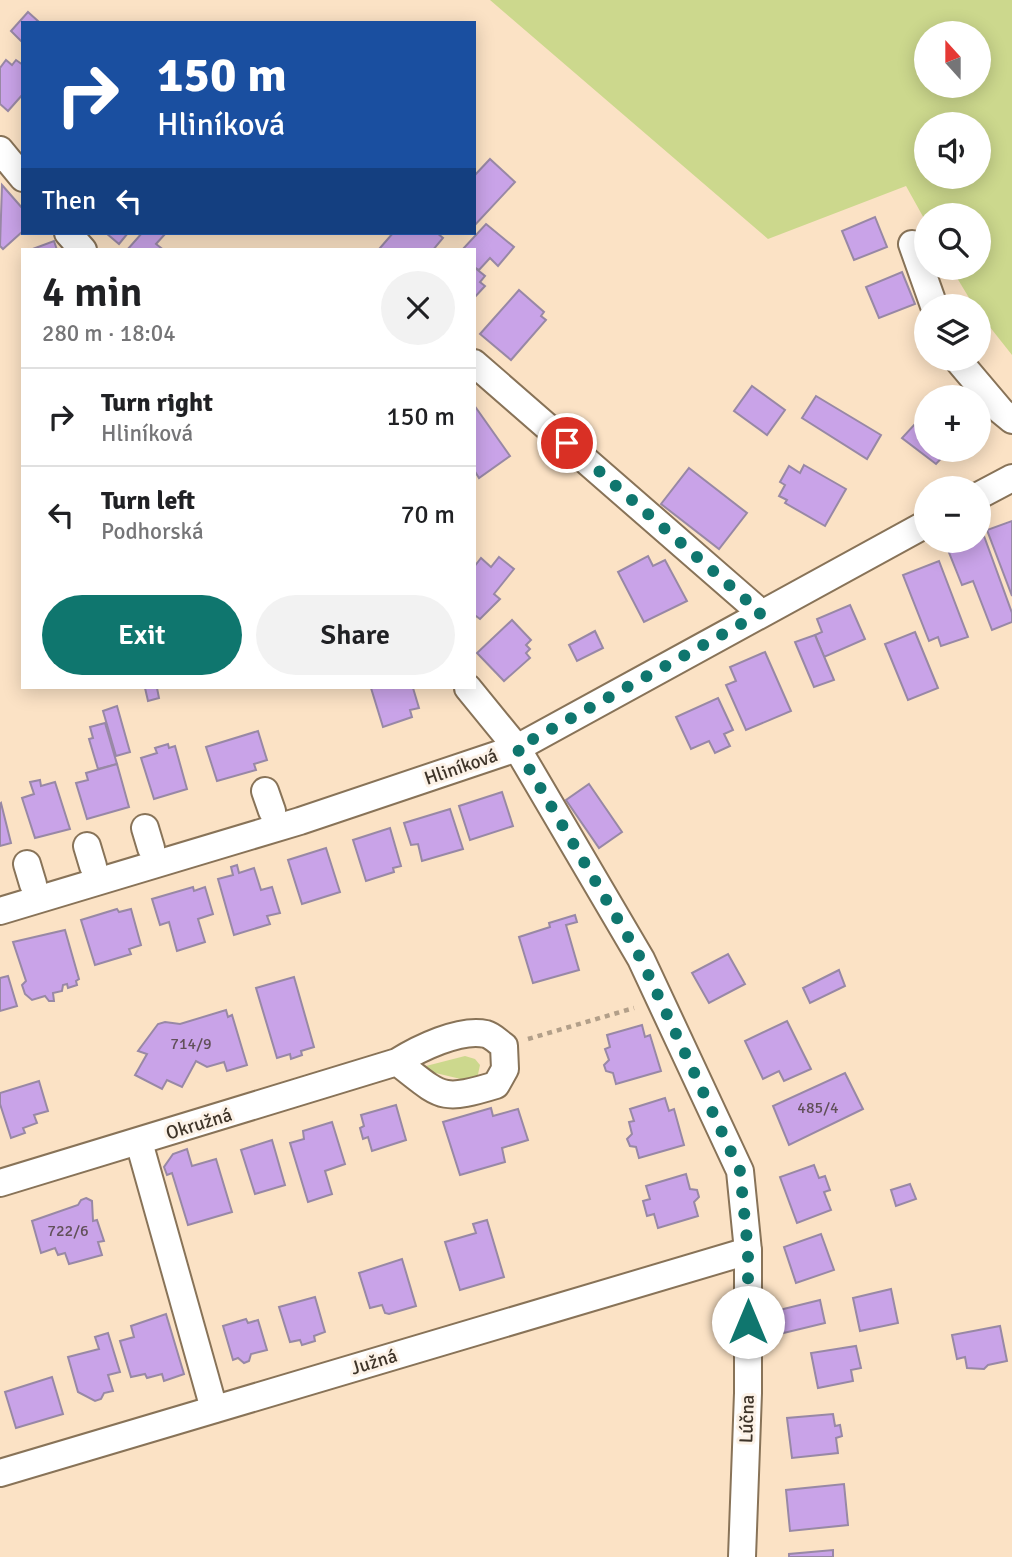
<!DOCTYPE html>
<meta charset="utf-8">
<style>
:root{--surface:#fff;--page:#f2f2f2;--text:#202124;--muted:#757577;--line:#e0e0e0;--accent:#0f766e}
body{margin:0;font-family:Signika,sans-serif;background:var(--page);color:var(--text);height:100vh;display:flex;flex-direction:column;font-size:26px;white-space:nowrap}
*{box-sizing:border-box;margin:0}
p{font-size:23px;color:var(--muted)}
.icon{flex:none;width:38px;height:38px;fill:none;stroke:currentColor;stroke-width:2;stroke-linecap:round;stroke-linejoin:round}
.map{position:relative;flex:1;overflow:hidden}
.details{position:absolute;left:21px;top:248px;width:455px;height:441px;display:flex;flex-direction:column;background:var(--surface);border-radius:0px;box-shadow:0 4px 18px #0003}
.details>*{flex:none}
.guide{position:absolute;left:21px;top:21px;width:455px;height:214px;border-radius:0px;box-shadow:0 4px 18px #0003;background:#1a4fa0;color:#fff;overflow:hidden}
.needle{width:46px;rotate:339deg}
.buttons{position:absolute;left:914px;top:21px;display:grid;gap:14px}
.buttons a{display:grid;place-items:center;width:77px;height:77px;border-radius:50%;background:var(--surface);box-shadow:0 4px 18px #0003;font-size:35px}
.pin{position:absolute;display:grid;place-items:center;width:60px;height:60px;color:#fff;margin:-30px;border:4px solid #fff;border-radius:50%;box-shadow:0 2px 7px #0007}
.me{position:absolute;width:77px;margin:-38px;rotate:0deg;stroke-linejoin:round;filter:drop-shadow(0 0 5px #0008)}
.turn{display:flex;align-items:center;gap:24px;height:147px;padding:0 21px;font-size:32px}
.turn .icon{width:91px;height:91px;stroke-width:2.5}
.turn b{display:block;font-size:49px;line-height:60px}
.then{display:flex;align-items:center;height:66px;padding:0 21px;background:#0003;gap:14px;font-size:26px}
.round{display:grid;place-items:center;flex:none;width:74px;height:74px;border-radius:37px;background:var(--page)}
.headline{display:flex;align-items:center;justify-content:space-between;height:119px;padding:0 21px}
h1{font-size:42px;font-weight:600;line-height:52px}
.cta{display:flex;gap:14px;margin-top:auto;padding:14px 21px}
.cta a{flex:1;height:80px;border-radius:42px;background:var(--accent);color:#fff;font-size:28px;font-weight:600;line-height:80px;text-align:center}
.cta a+a{background:var(--page);color:var(--text)}
ul{padding:0;list-style:none}
li{display:flex;align-items:center;gap:21px;height:98px;padding:0 21px;border-top:2px solid var(--line)}
li div{flex:1}
li b{display:block;font-size:26px}
li em{font-style:normal}
.map>svg:first-child{display:block}
.green{fill:#ccd88d;fill-rule:evenodd}
.building{fill:#c9a3e8;stroke:#9888a5;stroke-width:2}
.lines{fill:none;stroke-linecap:round;stroke-linejoin:round}
.street-casing{stroke:#887358;stroke-width:30}
.path{stroke:#b29f89;stroke-width:4.5;stroke-dasharray:5 5;stroke-linecap:butt}
.street{stroke:#fff;stroke-width:26}
.route{stroke:#0f766e;stroke-width:12;stroke-dasharray:0 21.6}
.labels{text-anchor:middle;dominant-baseline:central;stroke-width:6;stroke-linejoin:round;paint-order:stroke}
.number-label{font-size:16px;fill:#615059}
.street-label{font-size:19px;fill:#3e3429;stroke:#fcf2e7}
</style>
<div class="map">
<svg width="1012" height="1557" viewBox="0 0 1012 1557">
<rect width="100%" height="100%" fill="#fbe2c5"/>
<g class="green">
<path d="M490,0h522v355l-34,-43v-6h-4l-23,-38h27v-53h-52v7l-20,-36 -138,53zM926,33h52v53h-52zM926,124h52v53h-52z"/>
<polygon points="465,1056 475,1059 480,1065 477,1079 465,1080 427,1071 426,1066"/>
</g>
<g class="building">
<polygon points="28,12 39,22 23,23 22,42 11,31"/>
<polygon points="6,60 12,65 16,60 23,65 23,94 8,111 0,104 0,68"/>
<polygon points="490,159 515,182 474,226 474,176"/>
<polygon points="2,185 23,209 23,231 3,249 0,246"/>
<polygon points="875,217 887,247 854,260 842,231"/>
<polygon points="486,224 514,247 498,266 490,258 479,270 474,267 474,250 462,250"/>
<polygon points="106,233 128,233 119,244"/>
<polygon points="142,233 166,233 156,244 161,248 158,250 127,250"/>
<polygon points="393,233 437,233 443,238 433,250 382,250 380,248"/>
<polygon points="54,241 57,250 30,250"/>
<polygon points="474,267 485,276 480,282 485,286 474,298"/>
<polygon points="902,272 915,304 879,318 866,287"/>
<polygon points="519,290 544,312 541,316 546,320 511,360 480,334"/>
<polygon points="752,386 785,410 767,435 734,411"/>
<polygon points="816,396 881,435 867,459 802,418"/>
<polygon points="474,405 510,456 479,478 474,470"/>
<polygon points="926,412 926,450 949,450 936,464 902,438"/>
<polygon points="804,465 846,489 825,526 785,503 787,500 779,496 785,485 780,482 789,466 800,473"/>
<polygon points="689,468 747,513 719,549 661,504"/>
<polygon points="1012,521 1012,596 987,530"/>
<polygon points="984,536 1012,613 1012,622 992,630 973,581 962,585 948,550"/>
<polygon points="648,556 653,566 665,560 687,601 644,622 618,572"/>
<polygon points="499,557 514,569 494,594 500,599 480,619 476,616 474,618 474,567 481,558 491,567"/>
<polygon points="939,561 968,637 941,646 938,637 929,641 903,575"/>
<polygon points="850,605 865,639 824,657 815,635 822,632 817,619"/>
<polygon points="512,620 531,640 526,645 530,649 526,653 530,658 504,681 477,653"/>
<polygon points="595,631 603,648 577,661 569,645"/>
<polygon points="915,632 938,688 908,700 885,644"/>
<polygon points="815,635 834,680 814,687 795,642"/>
<polygon points="765,652 791,711 746,730 726,685 736,681 730,667"/>
<polygon points="145,688 157,688 159,698 148,701"/>
<polygon points="371,688 413,688 419,708 410,710 412,717 383,727"/>
<polygon points="718,698 733,730 724,734 730,746 715,753 709,741 691,749 676,717"/>
<polygon points="117,706 130,752 116,756 103,711"/>
<polygon points="105,723 117,764 98,769 89,739 93,738 90,727"/>
<polygon points="258,731 267,760 254,764 256,770 217,781 206,747"/>
<polygon points="168,744 169,748 175,746 187,789 154,799 141,758 157,753 155,748"/>
<polygon points="117,764 129,807 87,819 76,783 88,780 86,773"/>
<polygon points="40,780 41,786 55,782 70,829 35,838 22,798 34,794 30,782"/>
<polygon points="589,784 622,832 599,848 566,800"/>
<polygon points="502,792 513,826 470,840 459,806"/>
<polygon points="1,803 11,843 0,846 0,804"/>
<polygon points="450,809 463,849 422,861 418,844 411,845 404,823"/>
<polygon points="390,828 401,866 393,868 394,872 366,881 353,840"/>
<polygon points="326,848 340,892 302,904 288,860"/>
<polygon points="237,865 239,873 254,868 261,890 272,887 280,913 267,916 270,924 234,935 218,879 233,875 231,867"/>
<polygon points="193,887 194,891 205,887 213,914 198,919 205,942 177,951 169,922 160,925 152,899"/>
<polygon points="117,909 119,912 131,909 141,945 129,949 131,954 95,965 81,920"/>
<polygon points="575,915 577,922 566,925 579,970 533,983 519,937 550,927 549,923"/>
<polygon points="65,930 79,979 76,981 77,985 68,988 67,984 63,985 62,991 53,993 54,1001 49,1001 45,996 32,1000 25,994 22,985 26,981 13,942"/>
<polygon points="728,954 745,984 709,1003 692,973"/>
<polygon points="839,970 845,986 810,1003 803,988"/>
<polygon points="8,976 17,1006 0,1011 0,978"/>
<polygon points="294,977 314,1047 301,1051 302,1055 291,1059 290,1054 277,1058 256,988"/>
<polygon points="226,1010 228,1017 232,1015 247,1065 227,1071 224,1062 207,1067 196,1061 182,1087 167,1080 162,1089 135,1075 147,1054 138,1051 158,1024 165,1022 180,1024"/>
<polygon points="787,1021 811,1069 784,1081 779,1071 763,1079 745,1041"/>
<polygon points="642,1025 645,1037 650,1035 661,1071 616,1084 613,1073 606,1071 604,1065 609,1060 605,1049 610,1047 607,1035"/>
<polygon points="845,1073 863,1109 789,1145 773,1106"/>
<polygon points="39,1081 48,1111 34,1115 37,1123 23,1128 25,1133 11,1138 0,1104 0,1093"/>
<polygon points="665,1098 669,1111 674,1109 684,1145 639,1158 636,1147 630,1146 627,1139 632,1134 629,1122 634,1121 630,1109"/>
<polygon points="396,1105 406,1140 372,1151 368,1137 363,1139 360,1128 364,1126 361,1115"/>
<polygon points="491,1108 493,1116 518,1109 528,1140 502,1148 505,1162 460,1175 443,1122"/>
<polygon points="332,1122 345,1164 325,1171 332,1194 308,1202 290,1143 304,1139 303,1131"/>
<polygon points="272,1140 285,1185 255,1194 241,1150"/>
<polygon points="187,1149 192,1166 216,1159 232,1212 188,1225 172,1173 167,1175 164,1167 173,1154"/>
<polygon points="814,1165 819,1178 825,1176 830,1190 824,1192 831,1210 797,1223 780,1177"/>
<polygon points="686,1174 690,1189 697,1190 699,1197 694,1202 698,1216 658,1228 654,1214 647,1216 643,1201 650,1199 646,1186"/>
<polygon points="910,1184 916,1199 896,1206 891,1190"/>
<polygon points="86,1198 92,1201 93,1221 97,1220 104,1241 98,1242 102,1255 69,1264 65,1253 58,1255 55,1248 41,1253 32,1221 78,1205 81,1200"/>
<polygon points="487,1220 504,1277 460,1290 445,1242 476,1233 473,1224"/>
<polygon points="821,1234 834,1270 796,1283 784,1247"/>
<polygon points="402,1259 416,1306 389,1314 385,1313 382,1305 370,1308 359,1273"/>
<polygon points="891,1289 898,1323 860,1331 853,1298"/>
<polygon points="315,1297 325,1332 314,1336 315,1341 302,1345 300,1340 290,1342 279,1307"/>
<polygon points="820,1300 825,1323 763,1338 763,1314"/>
<polygon points="166,1314 184,1374 164,1381 162,1374 147,1378 145,1374 131,1377 120,1341 134,1337 131,1326"/>
<polygon points="246,1319 248,1323 258,1320 267,1350 251,1354 249,1361 244,1363 238,1358 233,1360 223,1326"/>
<polygon points="1000,1326 1007,1361 988,1365 984,1369 967,1368 965,1357 957,1359 952,1335"/>
<polygon points="108,1333 120,1372 108,1375 113,1391 104,1393 101,1399 95,1401 78,1392 68,1357 99,1349 95,1337"/>
<polygon points="856,1346 861,1368 851,1370 853,1381 818,1388 811,1353"/>
<polygon points="52,1377 63,1414 16,1428 5,1392"/>
<polygon points="833,1414 835,1426 840,1425 842,1436 836,1438 838,1453 792,1458 787,1418"/>
<polygon points="844,1484 848,1525 790,1531 786,1490"/>
<polygon points="833,1550 833,1557 789,1557 789,1554"/>
</g>
<g class="lines">
<g class="street-casing">
<g id="street">
<polyline points="0,150 23,178"/>
<polyline points="68,233 83,250"/>
<polyline points="912,244 934,306"/>
<polyline points="957,359 1001,411 1012,420"/>
<polyline points="474,363 761,613"/>
<polyline points="978,496 1012,478"/>
<polyline points="468,688 517,748 641,959 740,1171 748,1251 748,1393 742,1557"/>
<polyline points="265,791 272,811"/>
<polyline points="145,828 151,848"/>
<polyline points="87,846 93,866"/>
<polyline points="27,864 33,884"/>
<polyline points="0,911 300,821 517,748 926,524"/>
<polyline points="139,1142 214,1409"/>
<path d="M0,1183l397,-121c21,-13 63,-34 89,-28 7,2 12,8 18,12l1,23 -9,16c-56,17 -54,12 -99,-23"/>
<polyline points="0,1473 748,1251"/>
</g>
</g>
<polyline class="path" points="528,1039 634,1008"/>
<use href="#street" class="street"/>
</g>
<g class="lines">
<polyline class="route" points="567,443 761,613 517,748 641,959 740,1171 748,1251 748,1322"/>
</g>
<g class="labels">
<g class="number-label">
<text x="191" y="1044">714/9</text>
<text x="818" y="1108">485/4</text>
<text x="68" y="1231">722/6</text>
</g>
<g class="street-label">
<text transform="translate(461 767) rotate(-19)">Hliníková</text>
<text transform="translate(199 1124) rotate(-17)">Okružná</text>
<text transform="translate(374 1362) rotate(-17)">Južná</text>
<text transform="translate(747 1419) rotate(-88)">Lúčna</text>
</g>
</g>
</svg>
<div class="buttons">
<a><svg class="needle" viewBox="-14 -14 28 28"><path d="M0-13l5 13h-10z" fill="#e53935"/><path d="M0 13l5-13h-10z" fill="#757577"/></svg></a>
<a><svg class="icon" aria-label="sound" viewBox="0 0 24 24"><path d="M4 9h4l5-4v14l-5-4H4zM17 9q2 3 0 6"/></svg></a>
<a><svg class="icon" aria-label="search" viewBox="0 0 24 24"><circle cx="10" cy="10" r="6"/><path d="M15 15l6 6"/></svg></a>
<a><svg class="icon" aria-label="layers" viewBox="0 0 24 24"><path d="M12 4l9 5-9 5-9-5zM3 14l9 5 9-5"/></svg></a>
<a>+</a>
<a>−</a>
</div>
<div class="pin" style="left:567px;top:443px;background:#d93025"><svg class="icon" aria-label="arrive" viewBox="0 0 24 24"><path d="M6 21V4h12l-3 4 3 4H6"/></svg></div>
<svg class="me" style="left:748px;top:1322px" viewBox="-20 -20 40 40"><circle r="19" fill="#fff"/><path d="M0-13L10 11 0 6-10 11z" fill="#0f766e"/></svg>
<div class="guide">
<div class="turn"><svg class="icon" aria-label="right" viewBox="0 0 24 24"><path d="M7 20v-9h11M14 6l5 5-5 5"/></svg><div><b>150 m</b>Hliníková</div></div>
<div class="then">Then<svg class="icon" aria-label="left" viewBox="0 0 24 24"><path d="M17 20v-9H6M10 6l-5 5 5 5"/></svg></div>
</div>
<section class="details">
<div class="headline"><div><h1>4 min</h1><p>280 m · 18:04</p></div><a class="round"><svg class="icon" aria-label="close" viewBox="0 0 24 24"><path d="M6 6l12 12M18 6L6 18"/></svg></a></div>
<ul>
<li><svg class="icon" aria-label="right" viewBox="0 0 24 24"><path d="M7 20v-9h11M14 6l5 5-5 5"/></svg><div><b>Turn right</b><p>Hliníková</p></div><em>150 m</em></li>
<li><svg class="icon" aria-label="left" viewBox="0 0 24 24"><path d="M17 20v-9H6M10 6l-5 5 5 5"/></svg><div><b>Turn left</b><p>Podhorská</p></div><em>70 m</em></li>
</ul>
<div class="cta"><a>Exit</a><a>Share</a></div>
</section>
</div>
